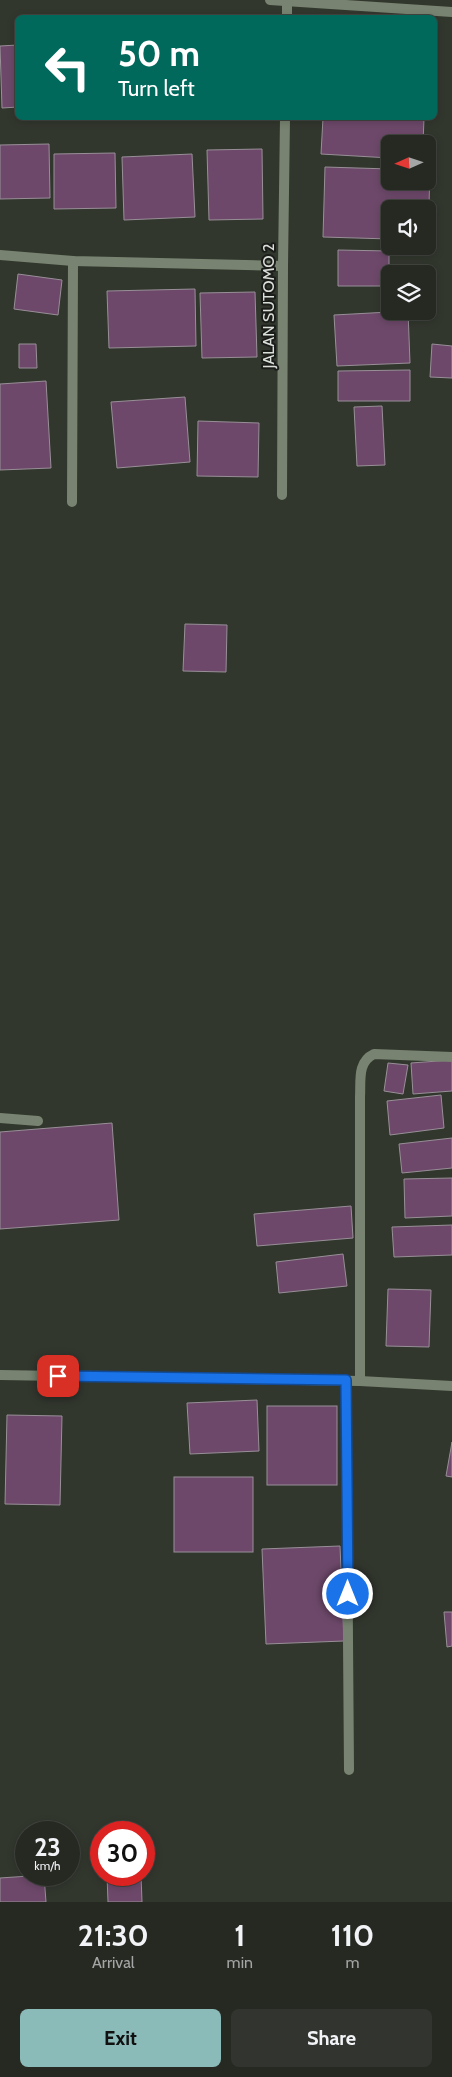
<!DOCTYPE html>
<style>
:root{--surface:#262922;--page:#32352f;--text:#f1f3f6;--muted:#a4a6a5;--line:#424540;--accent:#8bbbb9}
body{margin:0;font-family:Cabin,sans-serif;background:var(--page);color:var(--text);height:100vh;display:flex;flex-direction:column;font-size:19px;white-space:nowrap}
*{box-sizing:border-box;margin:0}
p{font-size:16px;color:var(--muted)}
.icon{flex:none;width:28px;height:28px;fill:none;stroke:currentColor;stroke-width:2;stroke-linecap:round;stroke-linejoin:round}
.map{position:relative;height:1902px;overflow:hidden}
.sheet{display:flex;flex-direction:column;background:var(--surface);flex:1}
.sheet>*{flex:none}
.banner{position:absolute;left:15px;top:15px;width:422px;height:105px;border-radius:8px;box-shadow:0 2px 8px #0003,0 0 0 1px var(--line);background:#00695c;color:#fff;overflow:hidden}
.needle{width:32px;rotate:267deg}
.buttons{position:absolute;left:381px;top:135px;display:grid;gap:10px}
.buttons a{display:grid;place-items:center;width:55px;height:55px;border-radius:8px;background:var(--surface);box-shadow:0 2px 8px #0003,0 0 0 1px var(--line);font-size:25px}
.speed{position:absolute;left:15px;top:1821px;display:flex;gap:10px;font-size:25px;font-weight:700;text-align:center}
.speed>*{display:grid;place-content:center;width:65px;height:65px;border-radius:50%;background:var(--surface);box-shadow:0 2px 8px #0003,0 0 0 1px var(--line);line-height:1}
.speed small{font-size:12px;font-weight:400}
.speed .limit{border:8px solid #d22;background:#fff;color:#111}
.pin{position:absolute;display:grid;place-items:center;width:42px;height:42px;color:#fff;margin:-21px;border-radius:10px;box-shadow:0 2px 8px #0006}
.me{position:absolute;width:55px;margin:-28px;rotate:0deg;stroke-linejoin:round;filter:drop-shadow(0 0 4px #0008)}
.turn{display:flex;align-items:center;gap:18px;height:105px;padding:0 20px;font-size:22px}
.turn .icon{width:65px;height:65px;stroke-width:2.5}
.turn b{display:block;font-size:35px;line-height:42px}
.eta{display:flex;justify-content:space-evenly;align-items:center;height:85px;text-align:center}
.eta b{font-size:30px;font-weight:700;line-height:35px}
.primary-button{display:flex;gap:10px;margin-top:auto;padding:10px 20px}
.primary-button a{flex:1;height:58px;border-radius:8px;background:var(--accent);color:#111;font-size:20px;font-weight:700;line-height:58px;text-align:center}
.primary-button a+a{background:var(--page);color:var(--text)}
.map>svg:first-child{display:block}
.building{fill:#6d486a;stroke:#988f97}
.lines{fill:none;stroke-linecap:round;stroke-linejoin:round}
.service{stroke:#788471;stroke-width:10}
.minor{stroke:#788471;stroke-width:10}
.route-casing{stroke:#114b97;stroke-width:12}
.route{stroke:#1a73e8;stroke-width:9}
.labels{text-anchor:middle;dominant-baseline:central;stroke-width:4;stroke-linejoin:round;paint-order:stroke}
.street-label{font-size:16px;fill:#dbdfd9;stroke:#1b1d1a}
</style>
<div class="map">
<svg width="452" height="1902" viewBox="0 0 452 1902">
<rect width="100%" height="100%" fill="#32372e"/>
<g class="building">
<polygon points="270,15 270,18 211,18 211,16"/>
<polygon points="18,45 18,107 2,108 0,46"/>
<polygon points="323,118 424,118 423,144 390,144 390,158 321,154"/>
<polygon points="49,144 50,198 0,199 0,145"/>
<polygon points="262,149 263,219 209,220 207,150"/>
<polygon points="115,153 116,208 54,209 54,154"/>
<polygon points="192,154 195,217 124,220 122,157"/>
<polygon points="325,167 390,169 390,181 428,181 428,170 430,170 428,239 428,209 390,209 390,239 323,237"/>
<polygon points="338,250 389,251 389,286 338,286"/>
<polygon points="18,274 62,280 58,315 14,309"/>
<polygon points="195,289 196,346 109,348 107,291"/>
<polygon points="255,292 257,357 202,358 200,293"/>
<polygon points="408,311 410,363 337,366 334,315"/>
<polygon points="19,344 36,344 37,368 19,368"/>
<polygon points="432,344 452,346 452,378 430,377"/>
<polygon points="410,370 410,401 338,401 338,371"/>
<polygon points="46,381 51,468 0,470 0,384"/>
<polygon points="185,397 190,462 117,468 111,402"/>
<polygon points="382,406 385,465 357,466 354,407"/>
<polygon points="198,421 259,423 258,477 197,476"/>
<polygon points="185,624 227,625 226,672 183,671"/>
<polygon points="452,1060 452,1091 413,1094 411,1063"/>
<polygon points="388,1063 408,1065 403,1094 384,1091"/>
<polygon points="441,1095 444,1128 390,1135 387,1101"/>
<polygon points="112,1123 119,1220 0,1229 0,1132"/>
<polygon points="452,1138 452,1168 402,1173 399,1144"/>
<polygon points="452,1178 452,1216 405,1218 404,1179"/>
<polygon points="351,1206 353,1238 257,1246 254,1214"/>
<polygon points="452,1225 452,1255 394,1257 392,1227"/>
<polygon points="343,1254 347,1286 279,1293 276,1262"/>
<polygon points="388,1289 431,1290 429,1347 386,1346"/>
<polygon points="257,1400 259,1451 190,1454 187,1403"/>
<rect x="267" y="1406" width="70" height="79"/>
<polygon points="7,1415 62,1416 60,1505 5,1504"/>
<polygon points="452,1442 452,1477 446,1476"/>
<rect x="174" y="1477" width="79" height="75"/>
<polygon points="340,1546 344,1641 266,1644 262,1549"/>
<polygon points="444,1612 452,1612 452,1646 447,1647"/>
<polygon points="44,1875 46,1902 0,1902 0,1878"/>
<polygon points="107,1875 141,1875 142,1902 108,1902"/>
</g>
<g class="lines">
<polyline class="service" points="0,1118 38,1121"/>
<g class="minor">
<polyline points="270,0 452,12"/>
<polyline points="287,18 287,0"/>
<polyline points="0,255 73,261 283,266"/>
<polyline points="282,495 283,266 285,118"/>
<polyline points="72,502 73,261"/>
<polyline points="0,1375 360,1381 452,1386"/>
<polyline points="346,1380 349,1770"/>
<path d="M360,1381v-284c1,-16 -3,-35 14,-43l78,3"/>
</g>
</g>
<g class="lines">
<g class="route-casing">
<polyline id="route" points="58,1376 346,1380 348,1594"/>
</g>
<use href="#route" class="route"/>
</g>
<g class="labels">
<g class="street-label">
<text transform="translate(268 306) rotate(-90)">JALAN SUTOMO 2</text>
</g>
</g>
</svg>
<div class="buttons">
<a><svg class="needle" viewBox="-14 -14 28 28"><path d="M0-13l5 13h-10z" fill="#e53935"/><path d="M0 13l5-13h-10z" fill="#a4a6a5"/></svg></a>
<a><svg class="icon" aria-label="sound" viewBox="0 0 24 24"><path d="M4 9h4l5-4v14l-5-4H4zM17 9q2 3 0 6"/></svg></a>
<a><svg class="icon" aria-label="layers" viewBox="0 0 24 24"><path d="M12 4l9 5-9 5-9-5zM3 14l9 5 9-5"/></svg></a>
</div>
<div class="speed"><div>23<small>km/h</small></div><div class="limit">30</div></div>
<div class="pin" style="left:58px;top:1376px;background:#d93025"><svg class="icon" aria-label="arrive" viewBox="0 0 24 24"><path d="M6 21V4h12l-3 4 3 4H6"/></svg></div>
<svg class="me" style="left:348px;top:1594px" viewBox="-20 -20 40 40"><circle r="17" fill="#1a73e8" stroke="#fff" stroke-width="3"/><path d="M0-11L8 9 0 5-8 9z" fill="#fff"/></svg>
<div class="banner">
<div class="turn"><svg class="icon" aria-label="left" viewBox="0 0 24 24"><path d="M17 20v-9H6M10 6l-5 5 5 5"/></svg><div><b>50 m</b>Turn left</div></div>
</div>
</div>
<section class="sheet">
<div class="eta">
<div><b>21:30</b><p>Arrival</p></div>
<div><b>1</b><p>min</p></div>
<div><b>110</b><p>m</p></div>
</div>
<div class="primary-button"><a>Exit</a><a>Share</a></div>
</section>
